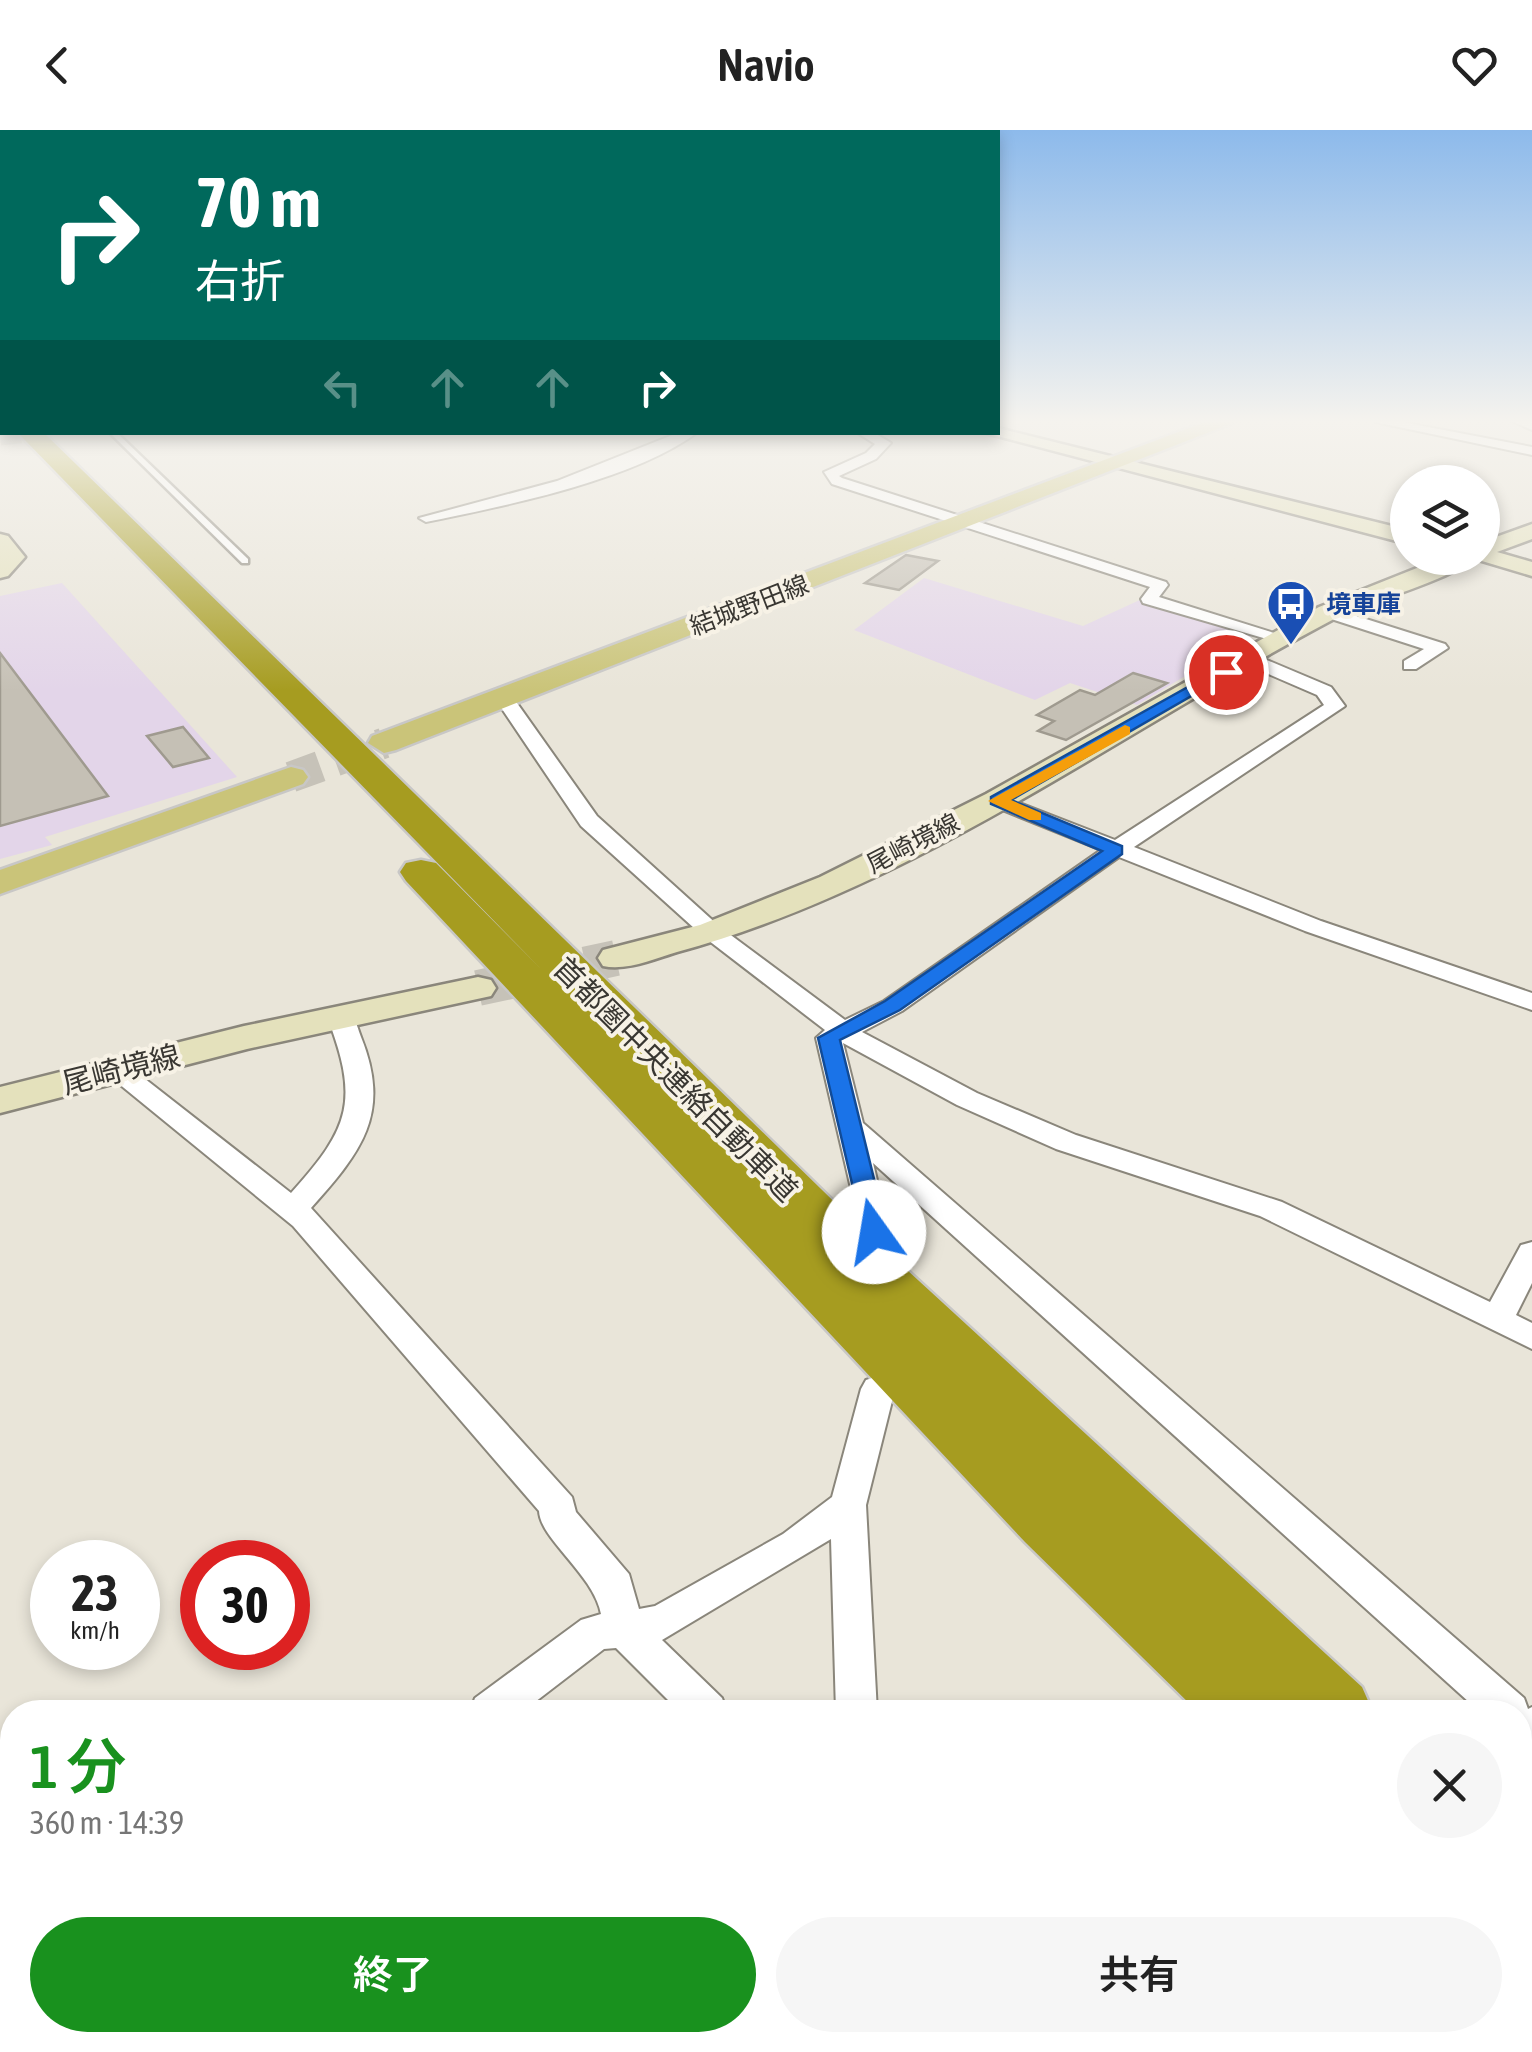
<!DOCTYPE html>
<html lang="ja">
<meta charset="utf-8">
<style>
:root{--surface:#fff;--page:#f6f6f6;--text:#222;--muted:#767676;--accent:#19911e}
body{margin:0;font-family:"Asap Condensed","Noto Sans JP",sans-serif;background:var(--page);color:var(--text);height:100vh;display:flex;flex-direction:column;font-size:38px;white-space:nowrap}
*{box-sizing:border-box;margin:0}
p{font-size:32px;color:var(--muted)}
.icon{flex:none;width:55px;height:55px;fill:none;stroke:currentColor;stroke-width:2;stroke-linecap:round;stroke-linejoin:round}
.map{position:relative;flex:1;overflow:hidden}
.panel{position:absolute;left:0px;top:1570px;width:1532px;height:352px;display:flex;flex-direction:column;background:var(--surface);border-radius:40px 40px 0 0;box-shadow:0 5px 15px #0003}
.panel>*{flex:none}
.hud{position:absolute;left:0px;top:0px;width:1000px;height:305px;box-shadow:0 5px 15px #0003;background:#00695c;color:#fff;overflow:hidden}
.tools{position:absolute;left:1390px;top:335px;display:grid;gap:20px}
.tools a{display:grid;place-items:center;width:110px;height:110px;border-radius:50%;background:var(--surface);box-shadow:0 5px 15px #0003;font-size:50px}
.speed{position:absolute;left:30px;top:1410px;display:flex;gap:20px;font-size:50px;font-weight:700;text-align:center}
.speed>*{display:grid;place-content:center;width:130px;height:130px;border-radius:50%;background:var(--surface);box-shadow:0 5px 15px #0003;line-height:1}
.speed small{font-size:25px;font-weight:400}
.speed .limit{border:15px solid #d22;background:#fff;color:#111}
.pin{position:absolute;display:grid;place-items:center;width:85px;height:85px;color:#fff;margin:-42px;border:5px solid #fff;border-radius:50%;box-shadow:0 2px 10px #0007}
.me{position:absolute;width:110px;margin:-55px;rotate:347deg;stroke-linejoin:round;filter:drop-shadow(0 0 8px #0008)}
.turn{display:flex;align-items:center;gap:35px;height:210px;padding:0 30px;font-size:45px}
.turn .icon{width:130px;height:130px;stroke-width:2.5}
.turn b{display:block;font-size:70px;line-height:85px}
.lanes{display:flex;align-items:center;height:95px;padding:0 30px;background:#0003;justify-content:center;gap:50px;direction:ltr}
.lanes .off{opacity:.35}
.round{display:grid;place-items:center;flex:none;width:105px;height:105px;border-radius:52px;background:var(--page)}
.headline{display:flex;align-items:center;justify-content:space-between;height:170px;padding:0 30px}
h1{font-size:60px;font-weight:600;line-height:75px;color:var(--accent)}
.button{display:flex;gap:20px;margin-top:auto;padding:20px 30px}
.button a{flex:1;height:115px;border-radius:60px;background:var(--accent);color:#fff;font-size:40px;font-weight:600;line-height:115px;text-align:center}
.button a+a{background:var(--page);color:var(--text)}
header{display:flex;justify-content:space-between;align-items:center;height:130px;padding:0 30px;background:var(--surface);font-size:45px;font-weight:600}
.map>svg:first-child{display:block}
.industrial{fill:#e3d5e9}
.building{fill:#c5c0b5;stroke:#9f9a8f;stroke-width:2.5}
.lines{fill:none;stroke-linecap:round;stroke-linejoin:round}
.secondary-tunnel-far1{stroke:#c6c2b8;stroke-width:21;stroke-dasharray:21 11;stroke-linecap:butt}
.secondary-tunnel{stroke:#c6c2b8;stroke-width:36;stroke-dasharray:36 19;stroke-linecap:butt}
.primary-tunnel{stroke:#c6c2b8;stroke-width:31;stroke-dasharray:31 16;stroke-linecap:butt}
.lane-casing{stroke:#8a867b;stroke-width:5}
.street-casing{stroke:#8a867b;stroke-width:4}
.secondary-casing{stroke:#8a867b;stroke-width:5}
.primary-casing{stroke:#c8c7c6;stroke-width:5}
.highway-casing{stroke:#c8c7c6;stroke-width:5}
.lane{fill:#fff;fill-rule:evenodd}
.street{fill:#fff;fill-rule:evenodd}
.secondary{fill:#e4e1bc;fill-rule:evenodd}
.primary{fill:#cac479;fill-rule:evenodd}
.highway{fill:#a69c20;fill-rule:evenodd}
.route{fill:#1a73e8;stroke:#114b97;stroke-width:2.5}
.slow{fill:#f59e0b}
.labels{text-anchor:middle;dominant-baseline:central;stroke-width:8;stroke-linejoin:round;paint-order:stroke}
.far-transit-label{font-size:25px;font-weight:bold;fill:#164399;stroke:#f7f2e6;text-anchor:start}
.far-street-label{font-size:25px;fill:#393732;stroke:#f7f2e6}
.street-label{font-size:30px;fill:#393732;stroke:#f7f2e6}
</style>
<header><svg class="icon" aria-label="back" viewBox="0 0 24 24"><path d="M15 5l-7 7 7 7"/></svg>Navio<svg class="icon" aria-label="heart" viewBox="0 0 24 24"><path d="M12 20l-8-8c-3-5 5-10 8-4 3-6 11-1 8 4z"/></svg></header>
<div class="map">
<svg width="1532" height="1922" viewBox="0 0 1532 1922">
<rect width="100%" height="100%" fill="#e9e5d9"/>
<g class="industrial">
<polygon points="924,448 1083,496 1142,469 1255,504 1137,575 1070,553 1035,570 854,500"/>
<polygon points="62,453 237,647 45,707 52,715 0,729 0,466"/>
</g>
<g class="building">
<polygon points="906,425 938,431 899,460 865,453"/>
<polygon points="0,523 108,666 0,696"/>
<polygon points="1133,543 1167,553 1066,610 1038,601 1054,591 1037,585 1080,560 1095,565"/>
<polygon points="183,597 209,628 173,637 147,606"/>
</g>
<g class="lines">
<polyline class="secondary-tunnel-far1" points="0,305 28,302"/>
<polyline class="secondary-tunnel" points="478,858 616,828"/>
<polyline class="primary-tunnel" points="291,647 384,613"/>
<g class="lane-casing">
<polygon id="lane" points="109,302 116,302 248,429 248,433 242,433"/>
</g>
<g class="street-casing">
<g id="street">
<polygon points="1375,292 1402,292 1532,317 1532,325"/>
<polygon points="1514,292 1532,292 1532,300"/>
<path d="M680,302h18c-64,48 -193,74 -272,90l-7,-4 138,-37z"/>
<polygon points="856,302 873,302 891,313 876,329 839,346 842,348 1166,452 1168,455 1159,467 1290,508 1281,513 1143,473 1141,469 1150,457 832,354 824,342 866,323 875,314"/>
<polygon points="1328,477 1445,514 1448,518 1416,539 1404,539 1404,531 1424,519 1322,486 1322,478"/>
<polygon points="1243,525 1255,525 1331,557 1345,576 1134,717 1321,791 1532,863 1532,880 1305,801 1119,727 902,881 862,902 977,963 1076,1005 1282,1072 1490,1172 1521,1115 1532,1112 1532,1153 1516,1185 1532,1193 1532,1219 1260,1086 1056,1019 957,975 843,913 863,993 1524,1568 1528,1579 1532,1577 1532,1633 1520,1638 1520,1582 1480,1582 873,1033 889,1102 885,1110 863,1110 816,908 825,900 704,807 581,696 496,570 512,566 597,686 720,797 845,890 884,871 1101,720 990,675 990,667 1004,667 1115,710 1324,575 1317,565 1243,533"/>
<path d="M340,878c15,4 16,16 21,29 31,77 0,115 -50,171l261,289 4,15 53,62 10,35 16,-3 128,-72 49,-37 29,-108 5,-9 12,-4 12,4 5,9 -29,116 11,207h-41l-5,-173 -169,101 60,58 5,14h-47l-64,-64 -12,1 -82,63h-52l5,-14 106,-78 20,-6c-7,-39 -61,-75 -62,-103l-246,-285 -191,-156 4,-6h20l165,129c60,-66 68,-93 36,-177z"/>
<polygon points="81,1910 136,1910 131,1922 76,1922"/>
<polygon points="964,1910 1014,1910 1019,1922 969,1922"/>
<polygon points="1411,1910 1459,1910 1455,1922 1407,1922"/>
</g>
</g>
<g class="secondary-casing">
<g id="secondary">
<polygon points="998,298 1408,400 1408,414 982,302 998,302"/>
<polygon points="1532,394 1532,409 1497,422 1532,432 1532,446 1472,428 1482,428 1482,412"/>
<polygon points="0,404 8,406 25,427 8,446 0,448"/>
<path d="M1442,428h31c-20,22 -107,44 -139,61 -216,114 -418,268 -657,333 -23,7 -50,19 -74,14l-5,-8 5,-8 97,-25 120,-48 166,-83 333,-187z"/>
<polygon points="478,847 491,850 496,858 491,866 247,919 0,983 0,957 244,896"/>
</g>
</g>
<g class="primary-casing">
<g id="primary">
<polygon points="1205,292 1235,292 396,620 384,623 368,613 372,606"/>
<polygon points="291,637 303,640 308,647 303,654 0,764 0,740"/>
</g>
</g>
<g class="highway-casing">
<g id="highway">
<polygon points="17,302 43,302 859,1096 1362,1557 1373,1582 1198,1582 1025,1412 406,751 400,742 406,733 421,730 436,733 541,839"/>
<polygon points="1520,1709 1532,1714 1532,1802 1520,1797"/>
<polygon points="1520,1798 1532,1803 1532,1894 1520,1889"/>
</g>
</g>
<use href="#lane" class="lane"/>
<use href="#street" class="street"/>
<use href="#secondary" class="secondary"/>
<use href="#primary" class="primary"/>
<use href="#highway" class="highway"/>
</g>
<linearGradient id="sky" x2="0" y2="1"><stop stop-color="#8dbaeb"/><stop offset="0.52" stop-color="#f5f3ee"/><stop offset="1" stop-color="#f5f3ee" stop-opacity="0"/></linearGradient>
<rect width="1532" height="561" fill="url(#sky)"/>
<polygon class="route" points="1220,539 1233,542 1011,670 1122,716 1122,724 900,880 840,910 887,1102 883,1109 865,1109 818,908 885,871 1102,721 991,674 991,667"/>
<polygon class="slow" points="1125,595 1130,597 1130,604 1011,670 1041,683 1041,690 1029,690 988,671"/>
<defs>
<g id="bus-pin" transform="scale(2.5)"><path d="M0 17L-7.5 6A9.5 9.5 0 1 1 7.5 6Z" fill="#1a4fb4" stroke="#f7f2e6"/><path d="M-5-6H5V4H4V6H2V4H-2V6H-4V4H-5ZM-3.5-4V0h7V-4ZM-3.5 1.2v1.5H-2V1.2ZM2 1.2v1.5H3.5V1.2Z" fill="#fff"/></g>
</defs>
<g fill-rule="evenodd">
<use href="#bus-pin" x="1291" y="474"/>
</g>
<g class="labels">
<g class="far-transit-label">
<text x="1326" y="474">境車庫</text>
</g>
<g class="far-street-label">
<text transform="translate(749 475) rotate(-21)">結城野田線</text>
<text transform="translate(913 713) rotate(-27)">尾崎境線</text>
</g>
<g class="street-label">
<text transform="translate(121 939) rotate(-14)">尾崎境線</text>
<text transform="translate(676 949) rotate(45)">首都圏中央連絡自動車道</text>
</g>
</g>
</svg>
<div class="tools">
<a><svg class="icon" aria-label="layers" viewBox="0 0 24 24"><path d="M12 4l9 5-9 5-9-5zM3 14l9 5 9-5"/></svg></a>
</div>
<div class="speed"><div>23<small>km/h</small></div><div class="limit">30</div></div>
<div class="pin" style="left:1226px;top:542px;background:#d93025"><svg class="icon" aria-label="arrive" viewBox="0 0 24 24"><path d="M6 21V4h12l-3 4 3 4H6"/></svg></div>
<svg class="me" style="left:874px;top:1102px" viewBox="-20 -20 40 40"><circle r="19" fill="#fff"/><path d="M0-13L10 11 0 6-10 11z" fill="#1a73e8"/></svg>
<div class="hud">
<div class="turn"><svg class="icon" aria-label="right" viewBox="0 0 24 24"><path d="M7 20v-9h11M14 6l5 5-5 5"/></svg><div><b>70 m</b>右折</div></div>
<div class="lanes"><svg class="icon off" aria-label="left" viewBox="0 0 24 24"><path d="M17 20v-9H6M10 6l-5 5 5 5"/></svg><svg class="icon off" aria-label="ahead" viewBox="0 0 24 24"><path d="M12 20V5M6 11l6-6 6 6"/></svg><svg class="icon off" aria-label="ahead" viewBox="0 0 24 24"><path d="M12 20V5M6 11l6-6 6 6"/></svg><svg class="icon" aria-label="right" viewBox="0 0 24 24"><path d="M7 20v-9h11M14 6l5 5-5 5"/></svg></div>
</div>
<section class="panel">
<div class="headline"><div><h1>1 分</h1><p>360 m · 14:39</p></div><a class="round"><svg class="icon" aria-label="close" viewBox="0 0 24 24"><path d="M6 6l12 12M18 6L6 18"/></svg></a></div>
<div class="button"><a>終了</a><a>共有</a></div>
</section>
</div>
